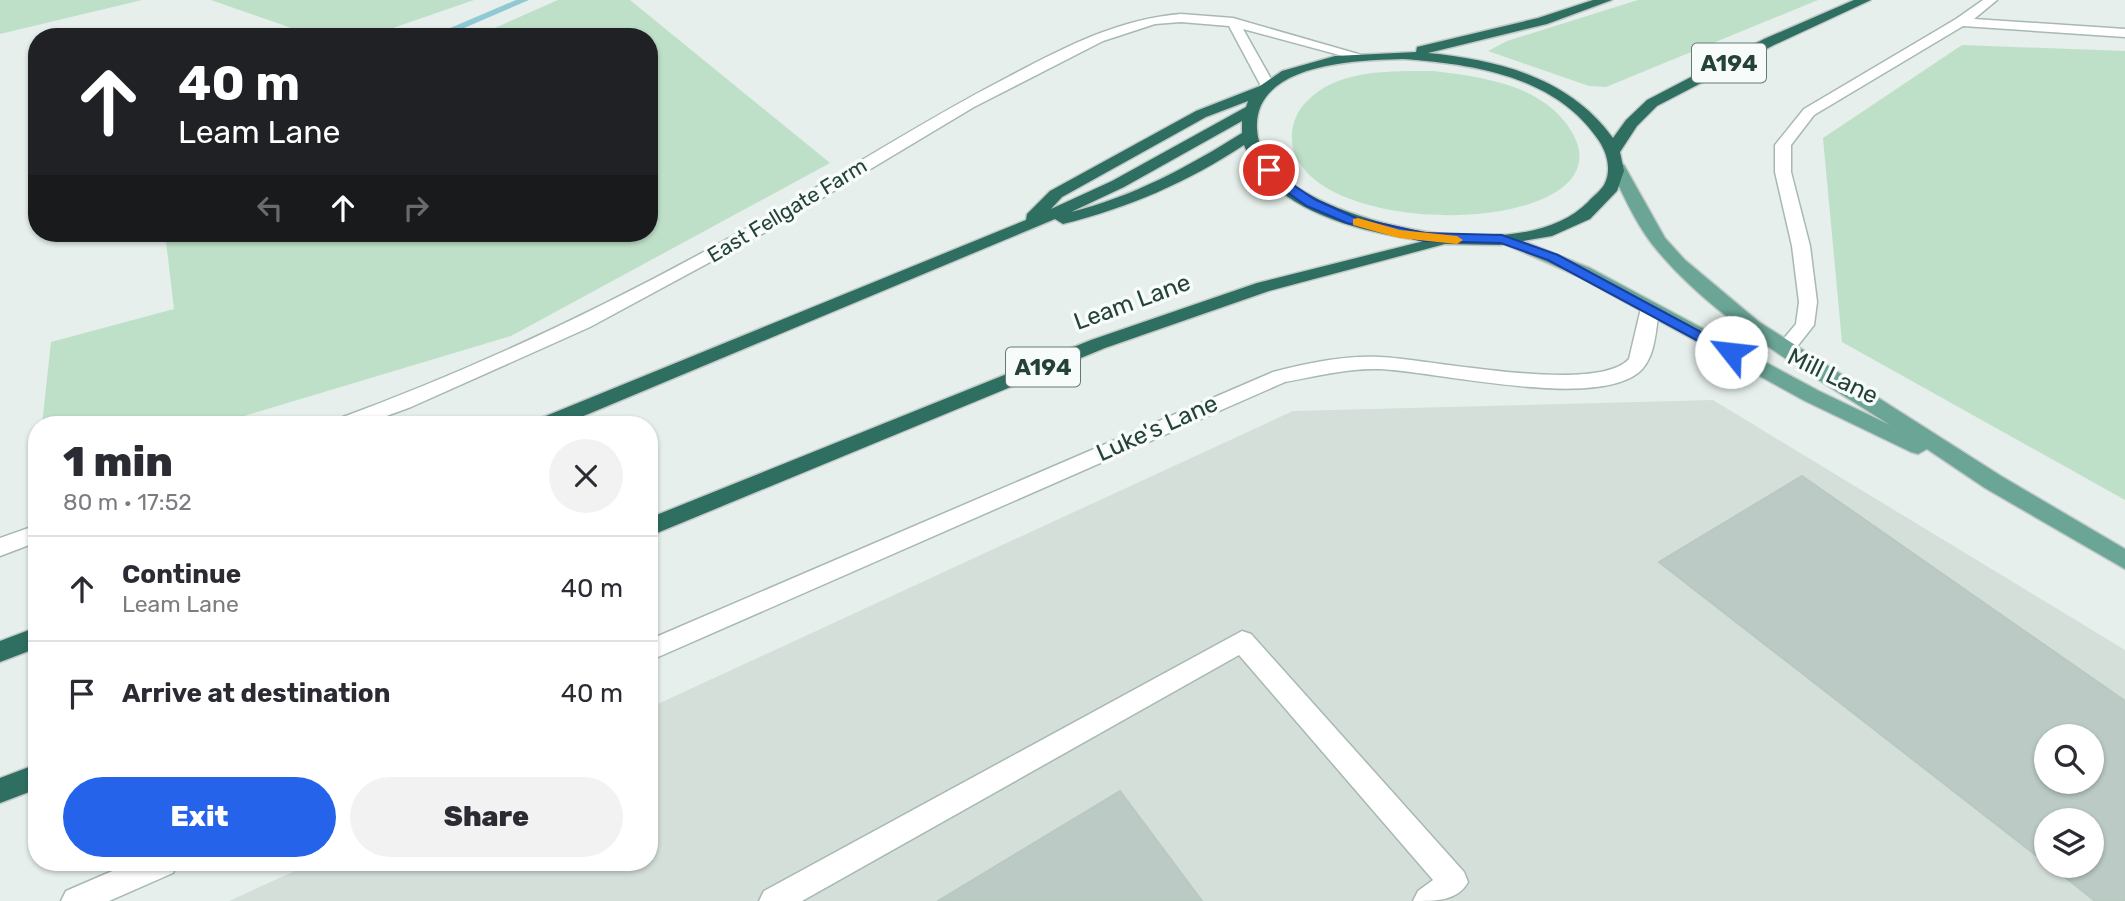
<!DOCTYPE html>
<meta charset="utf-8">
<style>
:root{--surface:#fff;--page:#f2f2f3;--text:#2b2b33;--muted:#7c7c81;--line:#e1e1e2;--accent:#2563eb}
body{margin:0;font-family:Rubik,sans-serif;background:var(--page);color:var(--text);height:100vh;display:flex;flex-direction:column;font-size:26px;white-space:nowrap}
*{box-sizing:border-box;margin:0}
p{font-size:23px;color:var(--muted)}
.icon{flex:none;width:38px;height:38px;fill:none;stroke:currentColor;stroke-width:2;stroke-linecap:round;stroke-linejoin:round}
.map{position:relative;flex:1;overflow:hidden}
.drawer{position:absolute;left:28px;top:416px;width:630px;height:455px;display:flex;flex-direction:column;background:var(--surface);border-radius:28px;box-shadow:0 2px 5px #0004}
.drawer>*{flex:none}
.banner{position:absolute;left:28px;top:28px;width:630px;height:214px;border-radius:28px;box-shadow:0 2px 5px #0004;background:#202124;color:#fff;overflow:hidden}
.tools{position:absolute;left:2034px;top:724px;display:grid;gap:14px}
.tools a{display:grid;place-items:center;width:70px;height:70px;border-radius:50%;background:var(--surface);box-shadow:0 2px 5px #0004;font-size:35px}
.pin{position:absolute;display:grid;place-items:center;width:60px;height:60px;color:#fff;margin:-30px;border:4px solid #fff;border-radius:50%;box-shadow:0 2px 7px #0007}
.me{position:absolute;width:77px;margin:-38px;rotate:299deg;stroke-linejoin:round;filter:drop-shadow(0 0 5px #0008)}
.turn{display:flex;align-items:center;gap:24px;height:147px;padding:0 35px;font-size:32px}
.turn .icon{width:91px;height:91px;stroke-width:2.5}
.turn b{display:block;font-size:49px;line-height:60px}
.lanes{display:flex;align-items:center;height:66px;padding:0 35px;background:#0003;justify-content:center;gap:35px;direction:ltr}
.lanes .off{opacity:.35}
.round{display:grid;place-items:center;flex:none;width:74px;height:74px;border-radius:37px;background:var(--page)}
.summary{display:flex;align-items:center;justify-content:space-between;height:119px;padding:0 35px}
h1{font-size:42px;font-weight:800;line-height:52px}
.cta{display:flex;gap:14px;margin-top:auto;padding:14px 35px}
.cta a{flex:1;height:80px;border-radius:42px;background:var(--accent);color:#fff;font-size:28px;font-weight:800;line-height:80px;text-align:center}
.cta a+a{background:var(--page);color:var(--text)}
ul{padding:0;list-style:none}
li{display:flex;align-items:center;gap:21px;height:105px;padding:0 35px;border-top:2px solid var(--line)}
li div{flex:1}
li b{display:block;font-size:26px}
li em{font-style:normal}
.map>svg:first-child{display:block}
.built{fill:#d4dfda;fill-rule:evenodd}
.green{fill:#bfe0c8}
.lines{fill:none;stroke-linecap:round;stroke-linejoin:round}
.stream{fill:#8ec9d4;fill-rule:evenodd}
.building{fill:#bbcac4;stroke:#b8c9c2;stroke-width:2;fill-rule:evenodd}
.minor-casing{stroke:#a8b8b2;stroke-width:3}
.major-casing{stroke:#c2cac8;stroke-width:3}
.highway-casing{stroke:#c2cac8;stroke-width:3}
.minor{fill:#fff;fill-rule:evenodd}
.major{fill:#6aa596;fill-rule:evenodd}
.highway{fill:#2f6f62;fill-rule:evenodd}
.route{fill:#2563eb;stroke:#184099;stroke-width:2}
.slow{fill:#f59e0b}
.labels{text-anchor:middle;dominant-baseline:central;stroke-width:7;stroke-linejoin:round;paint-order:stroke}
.far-street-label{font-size:21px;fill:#24423a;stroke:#f7fbf9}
.shield{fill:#f7fbf9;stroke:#637a73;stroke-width:2}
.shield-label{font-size:23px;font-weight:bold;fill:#24423a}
.street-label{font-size:24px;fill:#24423a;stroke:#f7fbf9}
</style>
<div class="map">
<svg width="2125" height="901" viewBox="0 0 2125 901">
<rect width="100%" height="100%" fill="#e6efeb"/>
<path class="built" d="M1713,400l412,250v251h-1896l83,-38h337v-155l644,-297zM2046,737h45v45h-45zM2046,821h45v45h-45z"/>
<g class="green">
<polygon points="0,0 142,0 0,34"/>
<polygon points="211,0 474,0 367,37 317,37"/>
<polygon points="558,0 630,0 830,163 511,336 214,425 42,425 51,342 174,309 165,233 649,233 649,37 474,37"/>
<polygon points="1638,0 1818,0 1606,87 1589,86 1488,51 1507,41"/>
<polygon points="1962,45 2125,51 2125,500 1842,342 1823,138"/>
<path d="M1434,71c47,6 105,13 134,55 76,108 -250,121 -275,22 -3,-13 0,-29 8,-40 30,-40 90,-37 133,-37z"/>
</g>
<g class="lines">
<polygon class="stream" points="516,0 529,0 443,37 429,37"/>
</g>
<g class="building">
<path d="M1802,476l323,225v200h-30l-44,-35h40v-45h-45v42l-387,-301zM2046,737h45v45h-45z"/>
<polygon points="1120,791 1202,901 938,901"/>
</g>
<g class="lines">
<g class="minor-casing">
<g id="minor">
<polygon points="1983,0 1997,0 1974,19 2125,29 2125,37 1963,26 1814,115 1791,145 1791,172 1810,246 1817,302 1814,325 1792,353 1778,353 1775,349 1796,324 1799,302 1792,246 1775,172 1775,145 1804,109 1956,19"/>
<path d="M1181,14l52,4 132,38 -7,4 -115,-31 32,57 -7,4 -7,-4 -32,-60 -48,-4 -26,2 -52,17 -129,66 -212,127 -172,93 -179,80 -49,18h-30l3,-5c143,-52 279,-117 412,-192 88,-50 172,-105 261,-151 55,-29 110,-58 173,-63z"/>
<path d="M1650,302l9,6c-3,20 -3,51 -21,65 -47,36 -198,-1 -258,-4 -32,-1 -64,7 -95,13l-636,279v-21l624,-268c34,-9 71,-17 107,-15 50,2 216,38 249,2l12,-51z"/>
<polygon points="37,525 37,542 0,556 0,538"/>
<path d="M1242,631l9,3 213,238 4,10c-10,19 -32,19 -55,19l5,-10 15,-11 -194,-225 -437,246h-43l5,-10z"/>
<polygon points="131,863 177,863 173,873 109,901 61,901 66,891"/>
</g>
</g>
<g class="major-casing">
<path id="major" d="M1616,160l8,5 41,73 20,22 74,62 242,154 124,73v20l-140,-81 -58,-39 -9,5 -7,-2 -106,-51 -227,-125 -85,-37 3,-4h12l82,33 229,123 71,34c-80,-52 -178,-105 -238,-181 -18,-23 -30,-53 -44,-79z"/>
</g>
<g class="highway-casing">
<g id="highway">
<path d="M1593,0h19l-65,24 -119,29c71,7 142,25 185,85l13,-18 21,-20 117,-61 90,-39h17l-97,45 -117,61 -20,20 -17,26 4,19 -7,20 -27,28 -38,17 -52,9 -55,-1 -176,47 -164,57 -448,185 -8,2v-17l442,-178 166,-57 167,-42c-63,-9 -154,-30 -180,-96 -56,37 -116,63 -181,79l-8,-5 -493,206h-29l3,-5 490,-200 1,-6 23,-23 146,-80 64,-25 22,-15 53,-15 81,-4 1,-5 121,-29zM1403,59c70,5 151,17 194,79 9,12 15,30 8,45 -3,7 -12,13 -17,19 -63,64 -241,27 -304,-24 -15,-12 -26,-30 -27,-49 -4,-66 101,-69 146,-70zM1248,101l-2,6 -134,74 -61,28 11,-12 144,-80zM1242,121v12c-54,34 -110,64 -171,79l53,-25z"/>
<polygon points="37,627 37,648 0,662 0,641"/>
<polygon points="37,764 37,789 0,803 0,778"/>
</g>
</g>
<use href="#minor" class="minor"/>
<use href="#major" class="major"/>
<use href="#highway" class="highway"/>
</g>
<polygon class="route" points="1264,168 1273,168 1284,179 1316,200 1356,218 1424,233 1502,235 1558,255 1738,352 1736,356 1726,356 1548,260 1501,243 1424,241 1347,223 1307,206 1275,184 1263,170"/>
<polygon class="slow" points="1358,218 1400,230 1457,236 1463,240 1457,244 1399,238 1353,225 1353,219"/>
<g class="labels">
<g class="far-street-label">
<text transform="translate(787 210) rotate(-31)">East Fellgate Farm</text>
</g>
<g class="shield">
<rect x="1692" y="43.5" width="74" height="39" rx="5"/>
<rect x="1006" y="347.5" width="74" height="39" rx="5"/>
</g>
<g class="shield-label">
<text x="1729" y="63">A194</text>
<text x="1043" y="367">A194</text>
</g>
<g class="street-label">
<text transform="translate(1132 302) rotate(-20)">Leam Lane</text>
<text transform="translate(1833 376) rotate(26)">Mill Lane</text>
<text transform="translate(1157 428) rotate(-24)">Luke's Lane</text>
</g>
</g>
</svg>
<div class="tools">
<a><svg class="icon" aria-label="search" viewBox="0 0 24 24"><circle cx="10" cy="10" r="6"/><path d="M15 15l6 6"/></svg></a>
<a><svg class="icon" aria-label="layers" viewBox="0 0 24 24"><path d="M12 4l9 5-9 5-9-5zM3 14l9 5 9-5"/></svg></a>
</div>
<div class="pin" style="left:1269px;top:170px;background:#d93025"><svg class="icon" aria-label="arrive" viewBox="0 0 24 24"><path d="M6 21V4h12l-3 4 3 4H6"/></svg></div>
<svg class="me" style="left:1731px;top:352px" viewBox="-20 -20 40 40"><circle r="19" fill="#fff"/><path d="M0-13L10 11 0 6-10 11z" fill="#2563eb"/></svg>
<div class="banner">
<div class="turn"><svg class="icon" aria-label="ahead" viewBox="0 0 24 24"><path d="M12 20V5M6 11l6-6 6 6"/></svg><div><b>40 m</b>Leam Lane</div></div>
<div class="lanes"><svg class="icon off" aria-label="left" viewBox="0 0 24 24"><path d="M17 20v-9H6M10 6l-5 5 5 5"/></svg><svg class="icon" aria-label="ahead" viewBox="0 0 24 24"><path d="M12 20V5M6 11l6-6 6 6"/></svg><svg class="icon off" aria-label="right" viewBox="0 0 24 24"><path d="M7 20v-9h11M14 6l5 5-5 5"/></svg></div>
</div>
<section class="drawer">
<div class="summary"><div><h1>1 min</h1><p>80 m · 17:52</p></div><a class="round"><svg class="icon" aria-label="close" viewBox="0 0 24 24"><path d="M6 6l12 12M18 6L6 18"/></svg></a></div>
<ul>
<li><svg class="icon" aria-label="ahead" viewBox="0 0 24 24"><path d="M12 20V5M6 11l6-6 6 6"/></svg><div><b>Continue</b><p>Leam Lane</p></div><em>40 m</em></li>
<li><svg class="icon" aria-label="arrive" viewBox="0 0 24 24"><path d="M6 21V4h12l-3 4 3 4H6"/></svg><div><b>Arrive at destination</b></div><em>40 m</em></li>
</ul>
<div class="cta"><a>Exit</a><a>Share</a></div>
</section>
</div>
